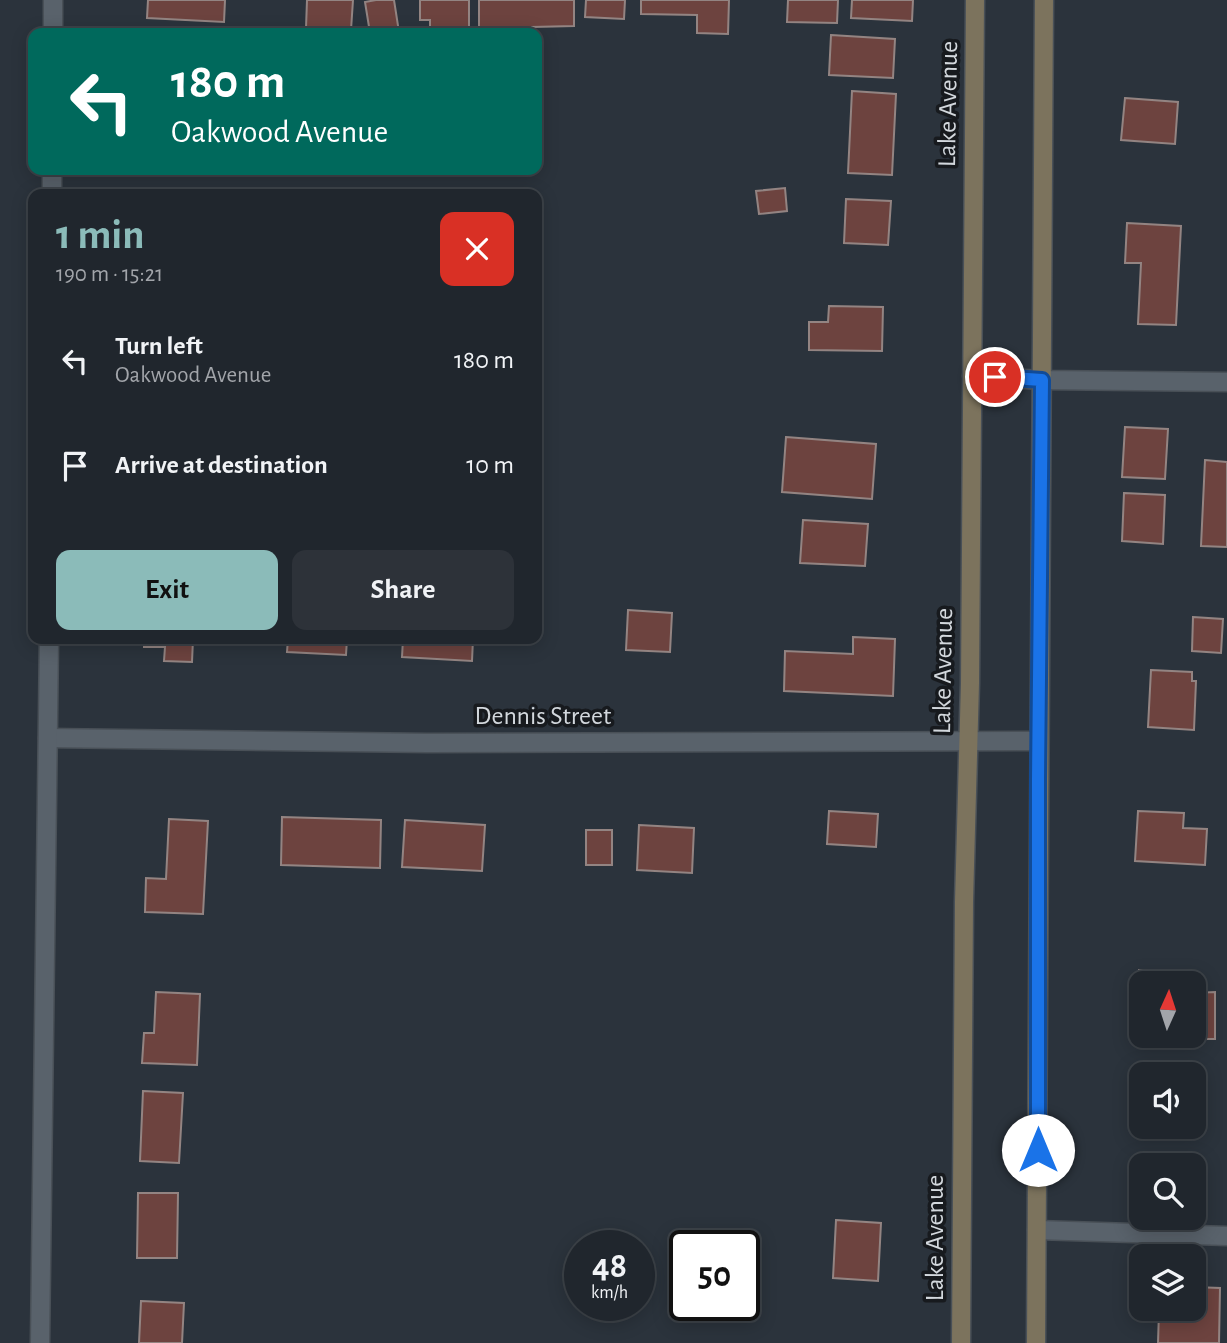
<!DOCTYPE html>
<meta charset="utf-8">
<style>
:root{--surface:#20262d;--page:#2d3239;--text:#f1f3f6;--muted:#a2a5aa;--line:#3d4349;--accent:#8bbbb9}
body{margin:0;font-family:"Alegreya Sans",sans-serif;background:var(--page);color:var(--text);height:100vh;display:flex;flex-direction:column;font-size:26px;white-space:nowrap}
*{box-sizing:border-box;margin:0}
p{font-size:23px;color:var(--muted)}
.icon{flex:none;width:38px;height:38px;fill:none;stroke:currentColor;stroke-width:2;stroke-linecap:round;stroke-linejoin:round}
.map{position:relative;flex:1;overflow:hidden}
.sheet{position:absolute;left:28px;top:189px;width:514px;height:455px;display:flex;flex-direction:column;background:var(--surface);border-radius:14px;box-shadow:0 4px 18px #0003,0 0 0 2px var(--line)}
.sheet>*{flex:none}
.top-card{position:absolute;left:28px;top:28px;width:514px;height:147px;border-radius:14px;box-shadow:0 4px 18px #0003,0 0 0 2px var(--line);background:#00695c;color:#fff;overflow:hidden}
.needle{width:46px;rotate:3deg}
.buttons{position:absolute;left:1129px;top:971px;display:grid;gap:14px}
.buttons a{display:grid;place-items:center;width:77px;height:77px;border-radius:14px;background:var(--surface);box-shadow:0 4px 18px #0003,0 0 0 2px var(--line);font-size:35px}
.speed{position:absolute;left:564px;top:1230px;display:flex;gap:14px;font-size:35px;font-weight:700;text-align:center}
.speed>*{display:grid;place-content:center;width:91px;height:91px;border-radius:50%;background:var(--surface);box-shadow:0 4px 18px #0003,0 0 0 2px var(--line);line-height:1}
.speed small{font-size:18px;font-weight:400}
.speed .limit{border:4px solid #111;border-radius:10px;background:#fff;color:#111}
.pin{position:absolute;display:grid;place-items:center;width:60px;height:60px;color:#fff;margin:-30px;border:4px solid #fff;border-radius:50%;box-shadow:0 2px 7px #0007}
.me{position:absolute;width:77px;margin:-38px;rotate:0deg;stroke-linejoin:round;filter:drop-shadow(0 0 5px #0008)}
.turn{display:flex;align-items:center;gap:24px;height:147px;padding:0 28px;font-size:32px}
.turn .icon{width:91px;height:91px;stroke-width:2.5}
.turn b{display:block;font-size:49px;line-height:60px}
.round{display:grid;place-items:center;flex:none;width:74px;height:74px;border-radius:14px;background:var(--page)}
.headline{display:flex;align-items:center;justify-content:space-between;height:119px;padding:0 28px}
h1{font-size:42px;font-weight:600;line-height:52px;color:var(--accent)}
.button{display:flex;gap:14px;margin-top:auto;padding:14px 28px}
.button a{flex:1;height:80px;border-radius:14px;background:var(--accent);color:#111;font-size:28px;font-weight:600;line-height:80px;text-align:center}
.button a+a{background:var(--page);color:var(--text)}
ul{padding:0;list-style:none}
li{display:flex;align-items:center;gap:21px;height:105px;padding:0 28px}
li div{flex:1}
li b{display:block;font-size:26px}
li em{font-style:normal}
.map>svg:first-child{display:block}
.building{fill:#6d433f;stroke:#938482;stroke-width:2}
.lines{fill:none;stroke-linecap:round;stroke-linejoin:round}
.minor-casing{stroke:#495057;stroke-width:21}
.secondary-casing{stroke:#495057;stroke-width:21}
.minor{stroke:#59626b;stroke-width:18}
.secondary{stroke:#7c735d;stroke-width:18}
.route-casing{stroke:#114b97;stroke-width:18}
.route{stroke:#1a73e8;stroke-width:12}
.labels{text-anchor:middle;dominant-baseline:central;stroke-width:7;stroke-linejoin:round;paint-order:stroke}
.street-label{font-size:26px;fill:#d3d8dd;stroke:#171a1e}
</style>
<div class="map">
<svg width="1227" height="1343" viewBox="0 0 1227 1343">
<rect width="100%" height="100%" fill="#2b333c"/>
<g class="building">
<polygon points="148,0 225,0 224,22 147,18"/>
<polygon points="307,0 353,0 351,30 306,28"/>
<polygon points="376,0 394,0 399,32 370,33 365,2"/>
<polygon points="420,0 469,0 469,33 430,33 430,20 420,20"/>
<polygon points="479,0 574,0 574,26 532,27 532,33 479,33"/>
<polygon points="586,0 625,0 624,19 585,17"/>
<polygon points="641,0 729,0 728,34 697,33 697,15 641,14"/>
<polygon points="788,0 838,0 837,23 787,22"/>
<polygon points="852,0 913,0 912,21 851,18"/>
<polygon points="831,35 895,39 893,78 829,75"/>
<polygon points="852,91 896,94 892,175 848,173"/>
<polygon points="1125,98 1178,102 1175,144 1121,140"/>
<polygon points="149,188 194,190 194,194 149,194"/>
<polygon points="785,188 787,211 759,214 756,191"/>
<polygon points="846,199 891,201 888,245 844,243"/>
<polygon points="1127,223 1181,226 1176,325 1138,324 1141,263 1125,263"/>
<polygon points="829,306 883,307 882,351 809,350 809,322 828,322"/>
<polygon points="1125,427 1168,429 1165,479 1122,477"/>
<polygon points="786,437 876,444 872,499 782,492"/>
<polygon points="1205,460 1227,462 1227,547 1201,546"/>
<polygon points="1124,493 1165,495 1163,544 1122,541"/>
<polygon points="803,520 868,524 865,566 800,563"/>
<polygon points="628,610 672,613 670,652 626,650"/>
<polygon points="1193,617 1223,619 1221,653 1192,651"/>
<polygon points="853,637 895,639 893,696 784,691 785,651 853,654"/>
<polygon points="144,639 193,639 192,662 164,661 165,647 144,647"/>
<polygon points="288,639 347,639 346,655 287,652"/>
<polygon points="403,639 473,639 472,661 402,657"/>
<polygon points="1151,670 1192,672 1192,681 1196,681 1194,730 1148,727"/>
<polygon points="829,811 878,814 876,847 827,844"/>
<polygon points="1138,811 1184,813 1183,828 1207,829 1205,865 1135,861"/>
<polygon points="282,817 381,820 380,868 281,865"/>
<polygon points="169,819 208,821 203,914 145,912 146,878 166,879"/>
<polygon points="405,820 485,825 482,871 402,867"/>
<polygon points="639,825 694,828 692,873 637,870"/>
<rect x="586" y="830" width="26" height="35"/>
<polygon points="1139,970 1171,970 1171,984 1141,984 1141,1036 1194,1036 1194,993 1215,992 1215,1039 1139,1039"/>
<polygon points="156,992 200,994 197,1065 142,1063 144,1033 154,1033"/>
<polygon points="143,1091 183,1093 179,1163 140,1161"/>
<polygon points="138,1193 178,1193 177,1258 137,1258"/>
<polygon points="836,1220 881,1223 878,1281 833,1278"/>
<polygon points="1194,1287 1220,1288 1219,1343 1158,1343 1159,1311 1191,1312 1191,1309 1194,1309"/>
<polygon points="141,1301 184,1303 182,1343 139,1343"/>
</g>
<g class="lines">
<g class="minor-casing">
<g id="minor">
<polyline points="53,33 53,0"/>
<polyline points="52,194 52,170"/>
<polyline points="972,376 1042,380 1227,382"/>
<polyline points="48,738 427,743 1039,741"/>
<polyline points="1037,1230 1227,1236"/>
<polyline points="40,1343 49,639"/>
</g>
</g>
<g class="secondary-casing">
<g id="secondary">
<polyline points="961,1343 964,902 970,683 975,0"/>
<polyline points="1036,1343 1044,0"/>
</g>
</g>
<use href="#minor" class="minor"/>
<use href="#secondary" class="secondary"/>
</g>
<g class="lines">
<g class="route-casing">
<polyline id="route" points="995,377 1042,380 1038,779 1038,1150"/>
</g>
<use href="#route" class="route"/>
</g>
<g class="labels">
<g class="street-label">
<text transform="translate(948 104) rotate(-89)">Lake Avenue</text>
<text transform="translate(943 671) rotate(-89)">Lake Avenue</text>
<text x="543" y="716">Dennis Street</text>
<text transform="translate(935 1238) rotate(-90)">Lake Avenue</text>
</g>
</g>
</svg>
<div class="buttons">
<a><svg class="needle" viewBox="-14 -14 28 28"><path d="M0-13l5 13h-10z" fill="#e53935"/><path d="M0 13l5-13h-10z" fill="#a2a5aa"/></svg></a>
<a><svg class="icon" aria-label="sound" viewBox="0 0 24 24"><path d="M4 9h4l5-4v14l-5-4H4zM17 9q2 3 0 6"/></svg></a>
<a><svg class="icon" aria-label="search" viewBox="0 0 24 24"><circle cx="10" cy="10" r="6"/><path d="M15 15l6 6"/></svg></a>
<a><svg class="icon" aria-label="layers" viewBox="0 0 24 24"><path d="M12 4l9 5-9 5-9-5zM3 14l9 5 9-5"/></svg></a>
</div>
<div class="speed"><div>48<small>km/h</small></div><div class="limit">50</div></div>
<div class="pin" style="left:995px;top:377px;background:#d93025"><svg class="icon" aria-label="arrive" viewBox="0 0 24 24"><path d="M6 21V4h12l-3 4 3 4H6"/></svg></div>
<svg class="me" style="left:1038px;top:1150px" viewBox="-20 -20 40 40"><circle r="19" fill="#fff"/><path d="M0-13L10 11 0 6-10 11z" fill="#1a73e8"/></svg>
<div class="top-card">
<div class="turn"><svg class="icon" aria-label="left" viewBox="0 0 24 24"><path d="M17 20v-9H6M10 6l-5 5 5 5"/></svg><div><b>180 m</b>Oakwood Avenue</div></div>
</div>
<section class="sheet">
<div class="headline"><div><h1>1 min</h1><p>190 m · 15:21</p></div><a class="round" style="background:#d93025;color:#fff"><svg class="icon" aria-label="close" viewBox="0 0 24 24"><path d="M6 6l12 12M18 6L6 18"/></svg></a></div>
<ul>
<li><svg class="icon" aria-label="left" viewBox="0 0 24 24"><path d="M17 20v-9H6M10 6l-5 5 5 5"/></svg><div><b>Turn left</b><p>Oakwood Avenue</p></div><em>180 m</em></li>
<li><svg class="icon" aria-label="arrive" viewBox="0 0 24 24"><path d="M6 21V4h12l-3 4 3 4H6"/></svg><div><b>Arrive at destination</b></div><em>10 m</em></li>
</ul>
<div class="button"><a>Exit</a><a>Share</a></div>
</section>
</div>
